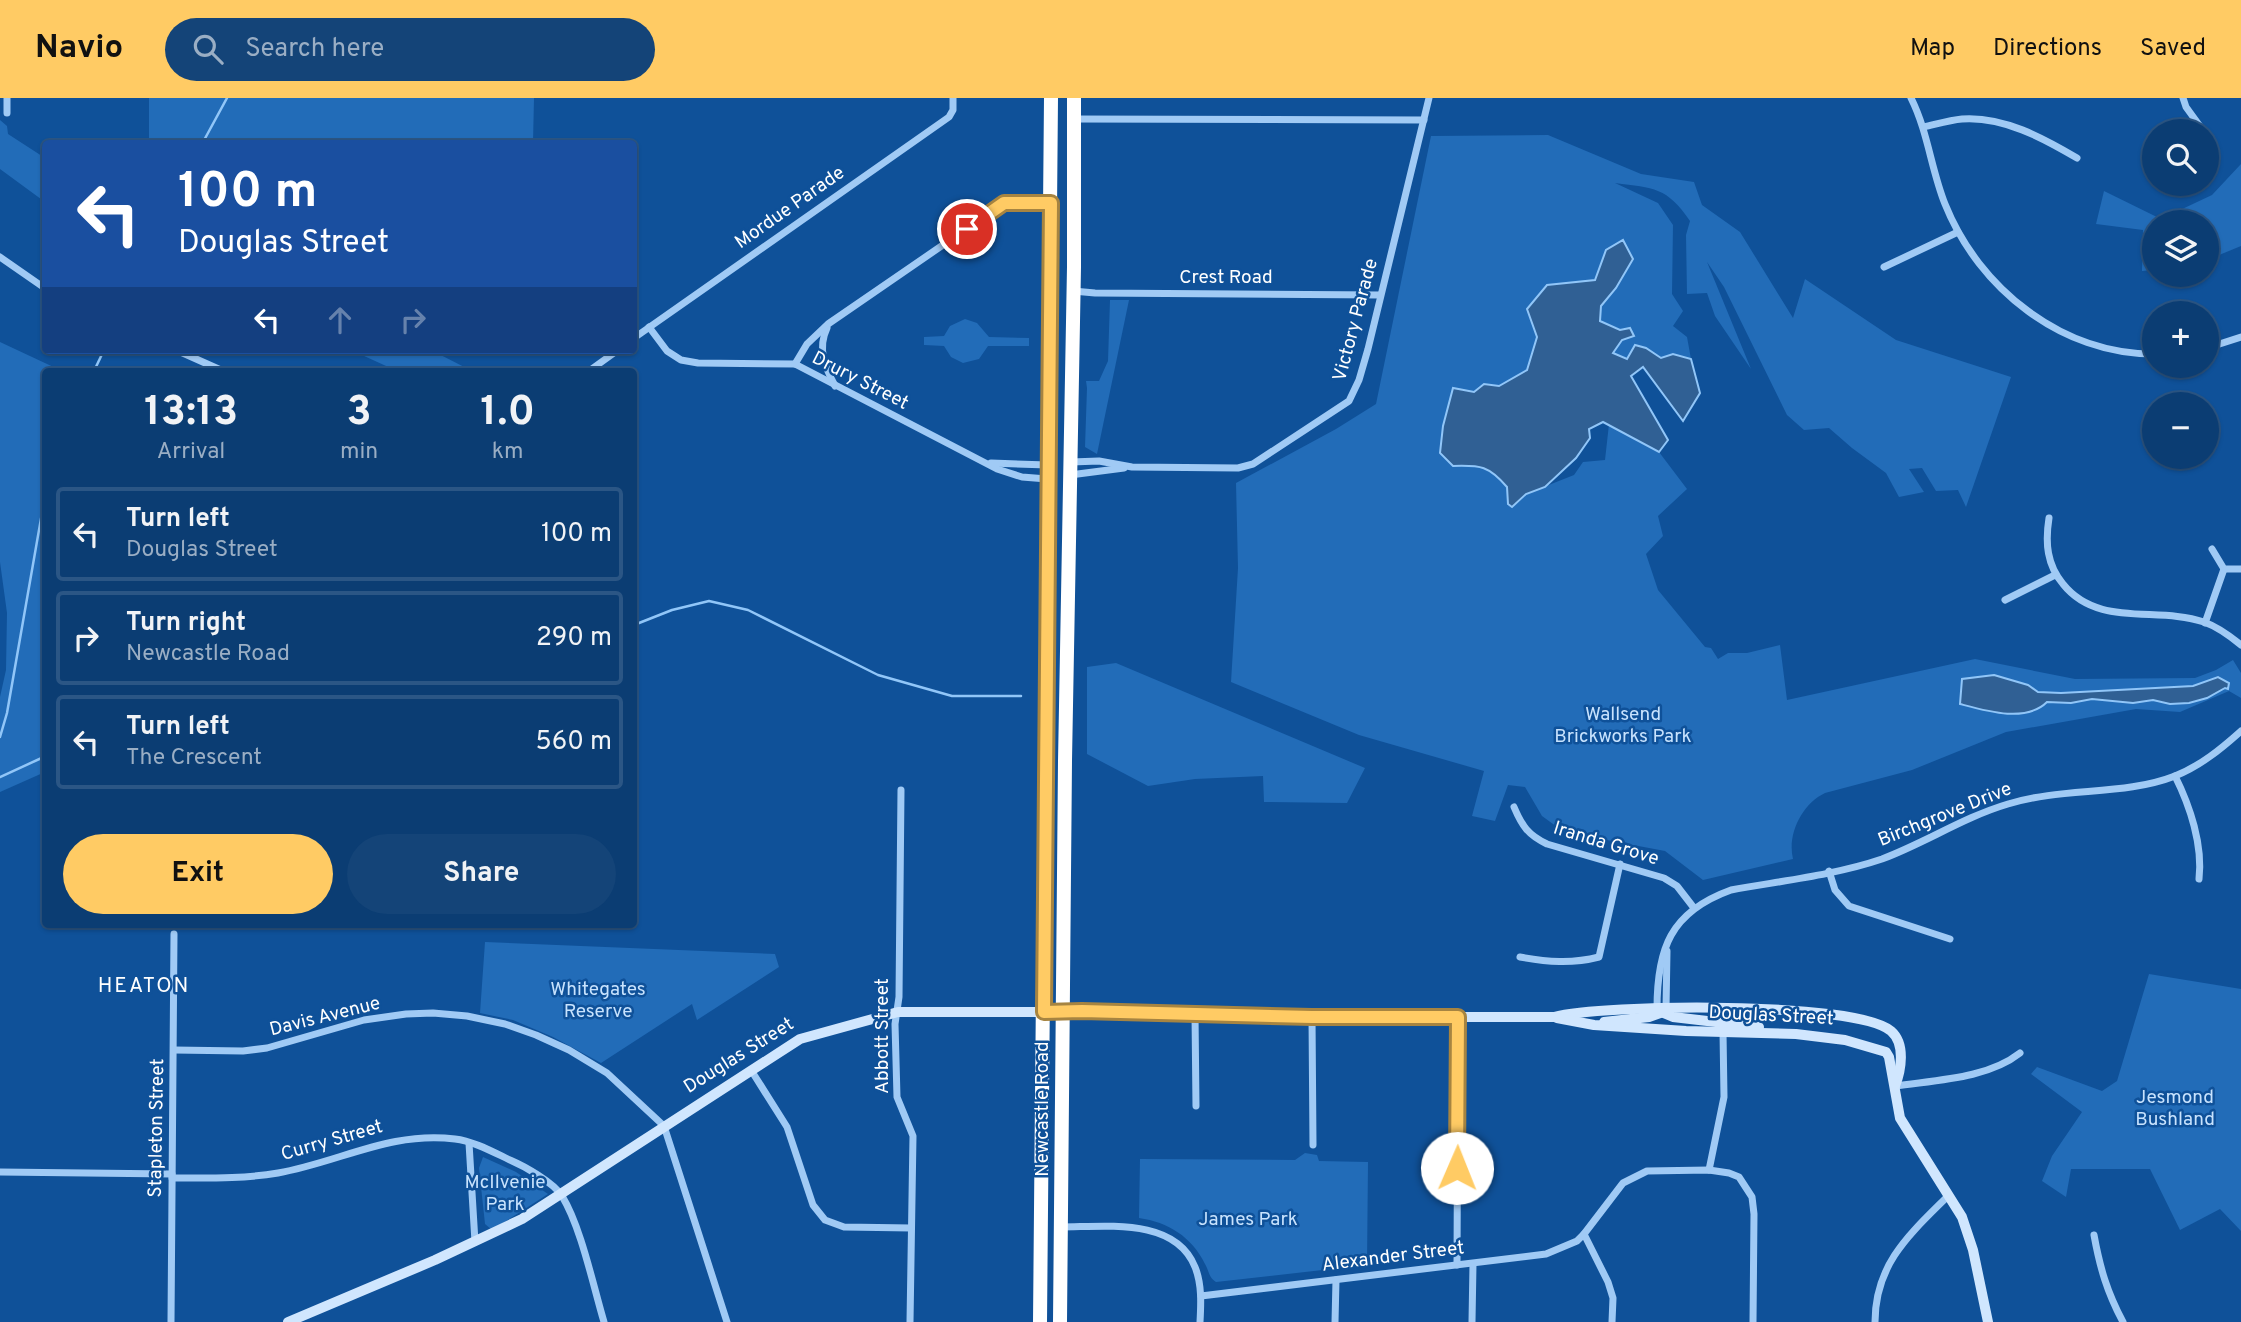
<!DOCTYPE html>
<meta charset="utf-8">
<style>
:root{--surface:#0b3d73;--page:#144478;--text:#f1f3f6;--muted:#9aaec4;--line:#2b5685;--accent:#ffcb64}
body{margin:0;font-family:Overpass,sans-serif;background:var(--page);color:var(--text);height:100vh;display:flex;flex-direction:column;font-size:26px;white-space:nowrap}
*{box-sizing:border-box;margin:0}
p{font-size:23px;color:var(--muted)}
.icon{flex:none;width:38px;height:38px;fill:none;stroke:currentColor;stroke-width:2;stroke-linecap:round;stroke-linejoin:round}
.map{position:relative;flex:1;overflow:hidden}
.sheet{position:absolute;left:42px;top:270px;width:595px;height:560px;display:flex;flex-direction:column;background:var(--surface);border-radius:7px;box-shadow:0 2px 5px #0004,0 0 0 2px var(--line)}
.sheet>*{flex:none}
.top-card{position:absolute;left:42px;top:42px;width:595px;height:214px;border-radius:7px;box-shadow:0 2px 5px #0004,0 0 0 2px var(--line);background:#1a4fa0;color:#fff;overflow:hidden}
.fabs{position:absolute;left:2142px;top:21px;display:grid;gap:14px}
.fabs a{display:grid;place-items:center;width:77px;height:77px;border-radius:50%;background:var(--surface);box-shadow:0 2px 5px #0004,0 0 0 2px var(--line);font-size:35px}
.pin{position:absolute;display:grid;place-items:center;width:60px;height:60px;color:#fff;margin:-30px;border:4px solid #fff;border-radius:50%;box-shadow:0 2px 7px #0007}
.me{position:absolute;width:77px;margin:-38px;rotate:1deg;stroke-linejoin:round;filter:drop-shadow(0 0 5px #0008)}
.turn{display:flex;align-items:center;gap:24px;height:147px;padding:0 21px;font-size:32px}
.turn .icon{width:91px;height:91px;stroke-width:2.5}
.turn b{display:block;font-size:49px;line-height:60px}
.lanes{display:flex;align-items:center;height:66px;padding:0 21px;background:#0003;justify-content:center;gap:35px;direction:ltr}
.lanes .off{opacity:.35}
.eta{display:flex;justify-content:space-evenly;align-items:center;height:119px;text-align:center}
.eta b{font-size:42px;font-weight:700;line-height:49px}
.button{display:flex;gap:14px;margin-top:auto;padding:14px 21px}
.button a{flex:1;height:80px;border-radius:42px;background:var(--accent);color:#111;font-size:28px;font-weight:700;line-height:80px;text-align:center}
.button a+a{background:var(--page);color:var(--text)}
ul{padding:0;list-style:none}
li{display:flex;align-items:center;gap:21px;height:94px;margin:0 14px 10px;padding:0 7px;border:4px solid var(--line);border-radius:7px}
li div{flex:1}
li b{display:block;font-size:26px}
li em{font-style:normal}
header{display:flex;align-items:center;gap:42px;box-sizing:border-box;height:98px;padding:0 35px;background:var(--accent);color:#111}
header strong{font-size:33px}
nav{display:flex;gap:38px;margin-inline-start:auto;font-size:24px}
.search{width:490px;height:63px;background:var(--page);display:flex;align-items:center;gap:18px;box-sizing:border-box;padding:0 24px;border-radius:38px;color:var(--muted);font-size:26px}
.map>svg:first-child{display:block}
.green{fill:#226cb8}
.water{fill:#306094;stroke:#91c6f8;stroke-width:2}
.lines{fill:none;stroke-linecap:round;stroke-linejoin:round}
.stream{stroke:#91c6f8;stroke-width:2.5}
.street{stroke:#a0caf5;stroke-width:7}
.secondary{stroke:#d0e6fe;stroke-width:10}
.highway{stroke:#fff;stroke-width:14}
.route-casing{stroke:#a68441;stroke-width:18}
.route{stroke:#ffcb64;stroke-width:12}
.labels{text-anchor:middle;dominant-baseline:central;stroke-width:5;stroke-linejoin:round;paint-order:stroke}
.street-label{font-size:19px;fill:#fff;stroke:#0f5199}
.park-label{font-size:19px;fill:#c8e3fe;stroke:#0f5199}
.neighbourhood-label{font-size:21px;letter-spacing:2px;fill:#fff;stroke:#0f5199}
</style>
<header>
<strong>Navio</strong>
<div class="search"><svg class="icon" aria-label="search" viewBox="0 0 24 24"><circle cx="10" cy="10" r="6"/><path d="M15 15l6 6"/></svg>Search here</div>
<nav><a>Map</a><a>Directions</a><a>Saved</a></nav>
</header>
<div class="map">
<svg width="2241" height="1224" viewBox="0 0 2241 1224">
<rect width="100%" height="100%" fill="#0f5199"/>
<g class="green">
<polygon points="149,0 534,0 533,45 149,45"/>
<polygon points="0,22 7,28 8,36 45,60 45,104 0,71"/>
<path d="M1548,37l93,39 53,8 8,23 38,27 53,86 12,-39 91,61 115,37 -45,130 -8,-17 -22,1 -14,-23 -13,1 15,23 -25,5 -13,-24 -34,-25 -23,-20 -25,2 -17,-15 -63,-128 -17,-25 44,107 -36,-53 -8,-23 -20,1 -1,-59 4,-14c-23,-34 -36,-33 -75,-38l43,20 15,22 -1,69 11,17 -10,15 14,11 4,22 -18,-5 -12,4 -15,-10 -19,11 -14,-6 9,-13 -1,-10 -21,-9 1,-15 15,-18 -10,-38 -11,30 -48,5 -10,52 -10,33 -28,16 -15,-2 -10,9 -21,73c29,-1 35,-1 55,21v17l4,3 14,-13 48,-19 9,-13 22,-2 4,-36 50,28 28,37 -29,27 5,20 -17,18 12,36 47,57 6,1 7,11 10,-6h19l33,-8 7,55 188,-41 100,20 120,-1 21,-8 17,-10 8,13v25l-12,-7 -49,21 -44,-3 -130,23 -94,38 -87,23c-23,11 -38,41 -32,66l-90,21 -38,-29 -101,-19 -22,-16 -17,-29 -17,-2 -13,36 -23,-5 12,-45 -125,-36 -128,-53 7,-114 -2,-85 100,-54 40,-25 55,-268z"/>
<polygon points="2241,66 2241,148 2207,162 2207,124 2154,124 2154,172 2142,173 2143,132 2096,126 2104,93 2161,121 2212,97"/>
<polygon points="1110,202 1129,202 1097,356 1085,349 1087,290 1086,283 1099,283 1108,263"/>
<polygon points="965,221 977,225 989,239 1029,240 1029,248 988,248 979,261 963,265 951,259 944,248 924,247 924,239 944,238 950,228"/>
<polygon points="0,244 62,273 46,273 45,674 0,694 0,599 6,572 7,515 0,464"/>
<polygon points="351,252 431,252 472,273 397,273"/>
<polygon points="1116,565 1365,670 1347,705 1264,704 1263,678 1195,681 1148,688 1087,656 1087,569"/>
<polygon points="485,844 775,856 779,869 697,922 692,906 601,965 553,939 513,922 480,915"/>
<polygon points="2149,876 2241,891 2241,1133 2220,1111 2180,1132 2150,1071 2071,1071 2066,1099 2042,1083 2052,1058 2082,1014 2031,976 2037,969 2102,993 2117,983"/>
<path d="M1305,1055l12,2 2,6 49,1 -1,103 -151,17c-7,-4 -7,-11 -11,-18 -13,-27 -37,-42 -66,-46l1,-59 155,1z"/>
<polygon points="483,1059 516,1074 548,1096 492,1132 485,1126 479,1070"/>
</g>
<g class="water">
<path d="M1623,142l10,19 -17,29 -15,18 -1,15 20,9 10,-2 4,8 -12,4 -9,13 14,6 8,-14 11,3 15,10 12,-4 18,5 9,34 -17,28 -40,-54 -12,9 37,64 -9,12 -56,-30 -14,7 1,9 -14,20 -31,29 -19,7 -14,13 -4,-3 -1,-17c-18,-21 -26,-22 -54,-21l-13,-13 3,-27 10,-38 21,4 10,-8 15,2 28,-16 10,-33 -10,-28 20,-24 48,-5 11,-30z"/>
<path d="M1994,577l34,10 10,7 23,1 132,-7 25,-9 11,6 -1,6 -3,-1 -18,10 -18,5 -19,1 -17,-4 -20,3 -41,-4 -21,4 -24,-1c-21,21 -61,9 -87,2l2,-25z"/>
</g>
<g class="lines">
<g class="stream">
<polyline points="202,46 227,0"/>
<polyline points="94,273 104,252"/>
<polyline points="634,527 672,512 709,503 748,512 878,577 952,598 1021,598"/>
<polyline points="0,639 7,615 46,392"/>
<polyline points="0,679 46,658"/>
</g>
<g class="street">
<path d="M1911,0c17,34 20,71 34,106 34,85 117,150 209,150"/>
<polyline points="2183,0 2186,9 2202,31"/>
<polyline points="7,15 7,0"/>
<polyline points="1074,21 1424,22"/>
<path d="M1924,29c13,-3 26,-7 38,-8 41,-3 81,19 115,39"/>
<polyline points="0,159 46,191"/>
<polyline points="1884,169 1958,134"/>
<polyline points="1073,193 1095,195 1380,197"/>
<polyline points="649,229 667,253 681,262 698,265 795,266 997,371 1022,379 1047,381"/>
<path d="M827,230c-10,21 -2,39 8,58"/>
<polyline points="634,240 949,19 953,12 953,0"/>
<polyline points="2207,250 2241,239"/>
<polyline points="176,252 223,273"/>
<polyline points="795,266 807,246 828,226 1004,105 1051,105"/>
<polyline points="589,273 618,252"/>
<polyline points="1071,364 1099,363 1132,369 1238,370 1253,366 1349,303 1359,282 1368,251 1429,0"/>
<polyline points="991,365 1048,367"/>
<polyline points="1070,377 1124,370"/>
<path d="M2049,420c-4,25 -2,47 14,66 35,44 94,22 141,38 14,5 26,14 37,23"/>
<polyline points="2212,451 2224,471 2241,471"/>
<polyline points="2005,502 2055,477"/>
<polyline points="2205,525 2224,471"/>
<path d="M2175,678c15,30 28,69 24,103"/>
<polyline points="901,692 899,899 895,926 897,999 913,1038 910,1224"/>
<path d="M1514,709c8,19 14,28 33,37l117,34 13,8 17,22"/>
<polyline points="1829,773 1835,792 1849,808 1950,841"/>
<path d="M1520,859c27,5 52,7 79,0l21,-93"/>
<path d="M1657,911c0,-60 13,-97 74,-119 49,-9 104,-15 151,-31 43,-16 82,-42 126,-55 55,-17 116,-8 167,-28 25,-10 46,-27 66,-45"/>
<polyline points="1666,911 1667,853"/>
<polyline points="1195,916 1196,1008"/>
<polyline points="1312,919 1313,1047"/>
<polyline points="174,952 243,953 267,950 364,922 406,916 433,915 467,918 505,926 536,937 569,952 607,975 664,1028 727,1224"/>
<polyline points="751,972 787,1029 813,1107 825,1122 844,1129 911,1130"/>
<path d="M1895,988c40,-6 92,-7 125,-33"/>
<polyline points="469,1045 475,1144"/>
<polyline points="1709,1072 1724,999 1723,934"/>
<polyline points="0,1074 172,1076"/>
<path d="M172,1080c36,0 71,1 106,-5 62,-11 112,-42 177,-34 18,2 38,13 55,21 14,6 43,22 52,36 19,31 31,89 42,126"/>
<path d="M1061,1129c44,0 114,-10 134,40 7,17 6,37 5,55"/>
<polyline points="1584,1136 1608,1184 1613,1200 1612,1224"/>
<path d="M2094,1137c6,33 13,57 29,87"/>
<polyline points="1457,1167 1458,919"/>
<polyline points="1201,1198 1546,1156 1577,1143 1584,1136 1623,1085 1647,1073 1709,1072 1729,1075 1739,1079 1752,1099 1754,1116 1753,1224"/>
<polyline points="171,1224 174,836"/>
<polyline points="1335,1224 1336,1182"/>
<polyline points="1472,1224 1473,1166"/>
<path d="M1875,1224c0,-59 36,-89 74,-127"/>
</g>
<g class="secondary">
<path d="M1063,914l249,5h242c48,-13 302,-16 337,14 15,13 10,40 4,55"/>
<polyline points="1661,914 1673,919 1759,929"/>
<polyline points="1557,920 1594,927 1686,933 1796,936 1845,942 1886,954 1889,959 1900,1020 1962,1119 1973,1152 1988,1224"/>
<polyline points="1604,924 1649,919 1663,914"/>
<polyline points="288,1224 435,1162 522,1121 800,941 898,914 1044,914"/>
</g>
<g class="highway">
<polyline points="1040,1224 1051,0"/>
<polyline points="1060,1224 1065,663 1074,169 1074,0"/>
</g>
</g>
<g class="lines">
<g class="route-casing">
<polyline id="route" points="967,131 1004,105 1051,105 1044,914 1082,913 1312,919 1458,919 1457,1070"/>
</g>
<use href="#route" class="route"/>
</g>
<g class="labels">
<g class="street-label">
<text transform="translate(790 110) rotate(-35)">Mordue Parade</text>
<text x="1226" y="180">Crest Road</text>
<text transform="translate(1356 222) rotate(-75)">Victory Parade</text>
<text transform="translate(860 283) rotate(27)">Drury Street</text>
<text transform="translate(1945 717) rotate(-22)">Birchgrove Drive</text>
<text transform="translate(1606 746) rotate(17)">Iranda Grove</text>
<text transform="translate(1771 918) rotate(3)">Douglas Street</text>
<text transform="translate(325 919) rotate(-14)">Davis Avenue</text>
<text transform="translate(883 938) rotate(-90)">Abbott Street</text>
<text transform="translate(739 958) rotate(-32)">Douglas Street</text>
<text transform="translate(1043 1011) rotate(-90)">Newcastle Road</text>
<text transform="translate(157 1030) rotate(-89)">Stapleton Street</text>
<text transform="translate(332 1043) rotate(-16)">Curry Street</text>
<text transform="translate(1393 1159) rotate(-7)">Alexander Street</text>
</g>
<g class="park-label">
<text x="1623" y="617">Wallsend<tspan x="1623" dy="22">Brickworks Park</tspan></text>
<text x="598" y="892">Whitegates<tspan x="598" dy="22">Reserve</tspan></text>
<text x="2175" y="1000">Jesmond<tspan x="2175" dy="22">Bushland</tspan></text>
<text x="505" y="1085">McIlvenie<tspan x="505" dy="22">Park</tspan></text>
<text x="1248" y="1122">James Park</text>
</g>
<g class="neighbourhood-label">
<text x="144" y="888">HEATON</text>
</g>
</g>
</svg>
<div class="fabs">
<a><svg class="icon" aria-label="search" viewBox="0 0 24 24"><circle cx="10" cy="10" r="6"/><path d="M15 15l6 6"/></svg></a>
<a><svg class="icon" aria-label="layers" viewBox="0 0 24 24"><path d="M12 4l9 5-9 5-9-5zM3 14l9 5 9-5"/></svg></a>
<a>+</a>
<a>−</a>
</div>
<div class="pin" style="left:967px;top:131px;background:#d93025"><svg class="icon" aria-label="arrive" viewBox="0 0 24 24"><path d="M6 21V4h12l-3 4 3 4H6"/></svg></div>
<svg class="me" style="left:1457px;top:1070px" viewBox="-20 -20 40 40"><circle r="19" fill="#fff"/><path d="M0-13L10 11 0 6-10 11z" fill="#ffcb64"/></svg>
<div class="top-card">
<div class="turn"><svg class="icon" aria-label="left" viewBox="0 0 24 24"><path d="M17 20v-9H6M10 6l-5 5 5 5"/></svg><div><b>100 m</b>Douglas Street</div></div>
<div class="lanes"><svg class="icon" aria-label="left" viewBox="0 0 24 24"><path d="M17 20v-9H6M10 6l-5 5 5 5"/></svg><svg class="icon off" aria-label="ahead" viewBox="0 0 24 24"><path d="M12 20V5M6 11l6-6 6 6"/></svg><svg class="icon off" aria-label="right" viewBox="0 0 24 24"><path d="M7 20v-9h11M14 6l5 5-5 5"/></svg></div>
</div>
<section class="sheet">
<div class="eta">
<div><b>13:13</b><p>Arrival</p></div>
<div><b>3</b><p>min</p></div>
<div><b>1.0</b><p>km</p></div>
</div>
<ul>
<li><svg class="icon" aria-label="left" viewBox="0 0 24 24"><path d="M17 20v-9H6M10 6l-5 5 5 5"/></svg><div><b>Turn left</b><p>Douglas Street</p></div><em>100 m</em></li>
<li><svg class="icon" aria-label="right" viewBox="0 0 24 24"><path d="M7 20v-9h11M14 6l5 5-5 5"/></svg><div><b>Turn right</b><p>Newcastle Road</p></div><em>290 m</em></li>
<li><svg class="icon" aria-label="left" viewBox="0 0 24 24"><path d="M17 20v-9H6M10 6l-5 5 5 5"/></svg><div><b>Turn left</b><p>The Crescent</p></div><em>560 m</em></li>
</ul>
<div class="button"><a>Exit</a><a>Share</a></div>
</section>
</div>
